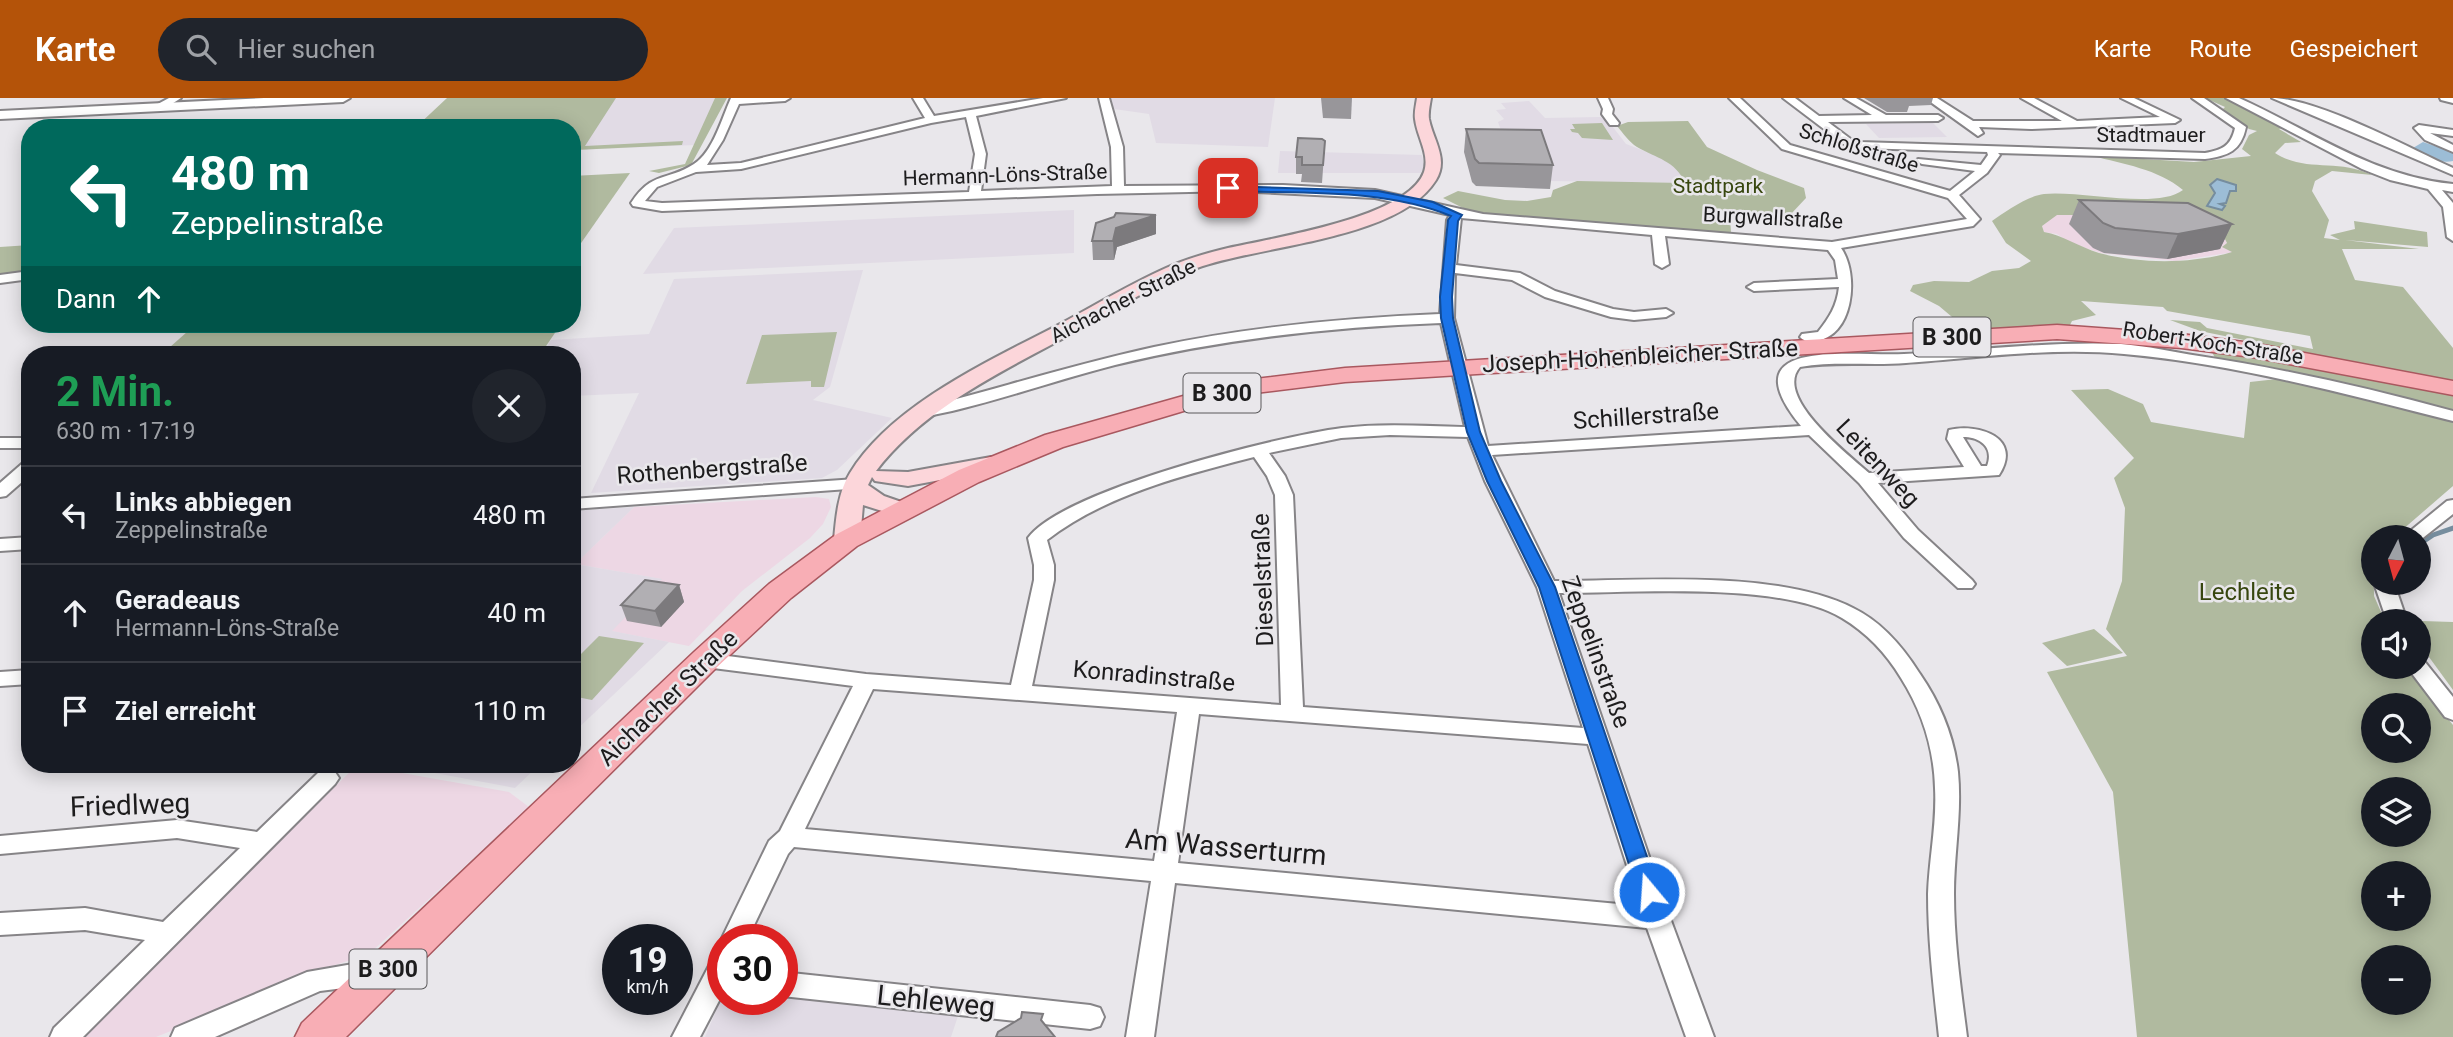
<!DOCTYPE html>
<html lang="de">
<head>
<meta charset="utf-8">
<style>
  :root { --surface:#171b24; --page:#20242c; --text:#f1f3f6; --muted:#9ea1a6; --line:#363941; --accent:#b45309 }
  body { margin:0; font-family:Roboto,sans-serif; background:var(--page); color:var(--text); height:100vh; display:flex; flex-direction:column; font-size:26px; white-space:nowrap }
  * { box-sizing:border-box; margin:0 }
  p { font-size:23px; color:var(--muted) }
  .icon { flex:none; width:38px; height:38px; fill:none; stroke:currentColor; stroke-width:2; stroke-linecap:round; stroke-linejoin:round }
  .map { position:relative; flex:1; overflow:hidden }
  .side { position:absolute; left:21px; top:248px; width:560px; height:427px; display:flex; flex-direction:column; background:var(--surface); border-radius:28px; box-shadow:0 4px 18px #0003 }
  .side>* { flex:none }
  .banner { position:absolute; left:21px; top:21px; width:560px; height:214px; border-radius:28px; box-shadow:0 4px 18px #0003; background:#00695c; color:#fff; overflow:hidden }
  .needle { width:46px; rotate:186deg }
  .fabs { position:absolute; left:2361px; top:427px; display:grid; gap:14px }
  .fabs a { display:grid; place-items:center; width:70px; height:70px; border-radius:50%; background:var(--surface); box-shadow:0 4px 18px #0003; font-size:35px }
  .speed { position:absolute; left:602px; top:826px; display:flex; gap:14px; font-size:35px; font-weight:700; text-align:center }
  .speed>* { display:grid; place-content:center; width:91px; height:91px; border-radius:50%; background:var(--surface); box-shadow:0 4px 18px #0003; line-height:1 }
  .speed small { font-size:18px; font-weight:400 }
  .speed .limit { border:10px solid #d22; background:#fff; color:#111 }
  .pin { position:absolute; display:grid; place-items:center; width:60px; height:60px; color:#fff; margin:-30px; border-radius:14px; box-shadow:0 4px 10px #0006 }
  .me { position:absolute; width:77px; margin:-38px; rotate:342deg; stroke-linejoin:round; filter:drop-shadow(0 0 5px #0008) }
  .turn { display:flex; align-items:center; gap:24px; height:147px; padding:0 35px; font-size:32px }
  .turn .icon { width:91px; height:91px; stroke-width:2.5 }
  .turn b { display:block; font-size:49px; line-height:60px }
  .then { display:flex; align-items:center; height:66px; padding:0 35px; background:#0003; gap:14px; font-size:26px }
  .round { display:grid; place-items:center; flex:none; width:74px; height:74px; border-radius:37px; background:var(--page) }
  .overview { display:flex; align-items:center; justify-content:space-between; height:119px; padding:0 35px }
  h1 { font-size:42px; font-weight:700; line-height:52px; color:#1e9e55 }
  ul { padding:0; list-style:none }
  li { display:flex; align-items:center; gap:21px; height:98px; padding:0 35px; border-top:2px solid var(--line) }
  li div { flex:1 }
  li b { display:block; font-size:26px }
  li em { font-style:normal }
  header { display:flex; align-items:center; gap:42px; box-sizing:border-box; height:98px; padding:0 35px; background:var(--accent); color:#fff }
  header strong { font-size:33px }
  nav { display:flex; gap:38px; margin-inline-start:auto; font-size:24px }
  .search { width:490px; height:63px; background:var(--page); display:flex; align-items:center; gap:18px; box-sizing:border-box; padding:0 24px; border-radius:38px; color:var(--muted); font-size:26px }
  .map>svg:first-child { display:block }
  .commercial { fill:#edd7e4 }
  .built { fill:#e1dbe5 }
  .green { fill:#b0ba9f; fill-rule:evenodd }
  .water { fill:#9cbdd6; stroke:#768d9e; stroke-width:2 }
  .lines { fill:none; stroke-linecap:round; stroke-linejoin:round }
  .stream { stroke:#768d9e; stroke-width:5 }
  .river { fill:#9cbdd6; fill-rule:evenodd }
  .minor-casing { stroke:#868487; stroke-width:4 }
  .tertiary-casing { stroke:#868487; stroke-width:4 }
  .secondary-casing { stroke:#868487; stroke-width:4 }
  .primary-casing { stroke:#a9585f; stroke-width:3 }
  .minor { fill:#fff; fill-rule:evenodd }
  .tertiary { fill:#fff; fill-rule:evenodd }
  .secondary { fill:#fcd6da; fill-rule:evenodd }
  .primary { fill:#f8aeb5; fill-rule:evenodd }
  .wall { fill:#98969a }
  .shaded-wall { fill:#7c7a7d }
  .building { fill:#b1afb3; stroke:#7c7a7d; stroke-width:2 }
  .route { fill:#1a73e8; stroke:#114b97; stroke-width:2 }
  .labels { text-anchor:middle; dominant-baseline:central; stroke-width:5; stroke-linejoin:round; paint-order:stroke }
  .far-street-label { font-size:21px; fill:#1d1c1d; stroke:#e9e7eb }
  .far-park-label { font-size:21px; fill:#37460f; stroke:#e9e7eb }
  .shield { fill:#e9e7eb; stroke:#5a595b; stroke-width:2 }
  .shield-label { font-size:23px; font-weight:bold; fill:#1d1c1d }
  .street-label { font-size:24px; fill:#1d1c1d; stroke:#e9e7eb }
  .park-label { font-size:24px; fill:#37460f; stroke:#e9e7eb }
  .near-street-label { font-size:28px; fill:#1d1c1d; stroke:#e9e7eb }
</style>
</head>
<body>
<header>
<strong>Karte</strong>
<div class="search"><svg class="icon" aria-label="search" viewBox="0 0 24 24"><circle cx="10" cy="10" r="6"/><path d="M15 15l6 6"/></svg>Hier suchen</div>
<nav><a>Karte</a><a>Route</a><a>Gespeichert</a></nav>
</header>
<div class="map">
<svg width="2453" height="939" viewBox="0 0 2453 939">
  <rect width="100%" height="100%" fill="#e9e7eb"/>
  <g class="commercial">
    <path d="M2056 117H2106L2224 139 2227 145 2223 149 2234 154 2176 163 2101 155 2072 146 2057 136 2044 134 2042 128Z"/>
    <path d="M816 399 829 401 831 409 823 426 810 440 742 493 689 548 611 533 661 481 575 466 634 409Z"/>
    <path d="M357 667 509 694 529 709 369 856 326 870 156 939H81Z"/>
  </g>
  <g class="built">
    <path d="M611 0H719L695 47 575 52Z"/>
    <path d="M1109 0H1275L1268 49 1156 45 1149 16 1114 11Z"/>
    <path d="M1529 3 1545 20 1600 19 1609 24 1626 46 1658 58 1678 71 1686 85 1549 83 1509 54 1498 24 1504 21 1496 12 1506 11 1501 5Z"/>
    <path d="M1933 25 1947 39 1879 40 1866 26Z"/>
    <path d="M1280 53 1422 57 1424 67 1421 75H1278Z"/>
    <path d="M1074 112V155L643 176 674 130Z"/>
    <path d="M863 172 830 289 813 302 892 320 837 372 822 380 591 395 639 295 572 298V257H542L551 242 649 236 674 181Z"/>
    <path d="M634 409 575 466 662 481 612 533 669 544 572 636V413Z"/>
    <path d="M392 667H539L515 690Z"/>
    <path d="M723 896V901H782V897L959 915 951 939H705Z"/>
  </g>
  <g class="green">
    <path d="M447 0H616L585 48 683 43 682 47 575 52 572 56V30H415Z"/>
    <path d="M715 0H727L691 67 659 75 649 73 685 66Z"/>
    <path d="M2205 0H2224L2286 29 2279 31 2301 44 2285 45 2275 55C2306 75 2337 60 2372 77L2332 73 2315 83 2312 93 2329 122 2324 140 2340 142 2330 137 2355 131 2354 123 2427 134 2428 149 2345 142 2419 151H2342L2355 182 2403 189 2453 250V285L2200 233 2170 222 2200 224 2207 230 2313 251 2310 238 2167 213 2163 209 2081 203 2096 217 2072 223 2068 231 2006 233 1964 229 1939 208 1910 193 1913 187 1934 183 1969 184 1992 173 2019 170 2031 163 2006 145 1992 123C2005 114 2027 98 2044 96 2079 92 2157 112 2183 92 2158 71 2123 66 2093 58L2194 64 2251 58 2242 51 2249 37 2257 33 2249 31 2223 11 2225 9ZM2057 117H2106L2224 139 2227 145 2222 149 2232 154C2192 166 2140 166 2099 155 2079 149 2063 137 2044 134L2042 128Z"/>
    <path d="M1688 23 1707 49 1757 72 1804 90 1806 100 1791 116 1767 119 1730 118 1731 135 1490 117 1471 114 1443 100 1458 93 1505 102 1527 103 1551 99 1553 92 1577 83 1685 85C1676 63 1656 60 1637 49 1629 44 1623 35 1617 28L1628 24Z"/>
    <path d="M1602 25 1613 42 1582 40 1578 35 1572 34 1570 31H1575L1572 26Z"/>
    <path d="M630 75 572 158V78Z"/>
    <path d="M30 147V175L0 180V149Z"/>
    <path d="M196 226H561L540 257H161Z"/>
    <path d="M837 234 824 289H811V283L746 286 762 237Z"/>
    <path d="M2211 252 2252 257 2453 297V314L2305 278 2215 260Z"/>
    <path d="M2286 280 2453 320V388L2394 439H2373L2374 498 2385 523H2373V569H2405L2453 627V939H2137L2113 694 2047 574 2127 558 2106 531 2122 483 2125 410 2114 380 2134 360 2071 292 2108 291 2143 306 2151 324 2244 340 2250 284ZM2373 607H2418V653H2373ZM2373 691H2418V737H2373ZM2373 775H2418V821H2373ZM2373 859H2418V905H2373Z"/>
    <path d="M2422 523 2453 524V592L2429 559Z"/>
    <path d="M2094 531 2123 555 2067 568 2042 545Z"/>
    <path d="M599 538 644 545 592 602 572 598V565Z"/>
  </g>
  <path class="water" d="M2217 81 2236 87V93H2230L2226 105 2220 106 2225 108 2222 112 2207 108 2215 95 2210 87Z"/>
  <g class="lines">
    <path class="stream" d="M2418 447 2433 437 2453 430"/>
    <path class="river" d="M2423 44 2453 54V63C2441 66 2421 59 2413 50Z"/>
    <g class="minor-casing">
      <g id="minor">
        <path d="M169 0H181L164 11H156V7Z"/>
        <path d="M731 0H790L785 3 739 6 723 42 707 67 741 65 925 20 913 0H923L934 18 1043 0H1066L976 18 986 56 981 93 1112 88 1111 49 1099 0H1109L1123 49 1124 88 1283 87 1375 92 1483 116 1832 144 1967 121 1948 100 1782 51 1729 0H1740L1790 47 1950 93 1975 73 1922 66 1916 63 1918 61 1981 67 1988 57 1987 54 1860 50 1845 47 1783 0H1795L1819 18 1872 17 1844 0H1856L1886 17H1938L1943 20 1938 23 1828 24 1852 42 1860 44 2205 55C2222 52 2231 48 2235 30L2192 0H2204L2246 29C2241 53 2228 58 2205 61L1998 55 2000 57 1987 75 1959 97 1980 121 1973 128 1841 150C1860 177 1853 240 1815 243 1808 243 1805 244 1800 239L1802 236 1818 234C1829 220 1837 208 1839 189L1754 193 1747 189 1754 185 1838 181 1835 162 1828 152 1665 138 1669 166 1662 170 1655 166 1652 137 1461 120 1456 167 1520 175 1555 193 1613 211 1634 214 1666 211 1673 215 1666 219 1634 222 1611 219 1545 199 1512 182 1455 175 1454 220 1488 348 1801 328C1726 237 1853 259 1904 256 1976 253 2048 243 2121 246 2147 248 2173 254 2199 258 2285 271 2369 290 2453 313V323C2345 296 2236 266 2124 256 2052 249 1978 260 1906 265 1871 268 1835 263 1800 269 1773 299 1849 357 1869 375L1964 369 1947 341 1949 332C1979 325 2023 340 1999 377L1878 385 1918 432 1972 482 1975 486 1972 490H1958L1904 440 1859 385 1809 337 1492 357 1554 483C1640 483 1776 471 1853 510 1882 524 1903 549 1920 576 1940 605 1954 639 1958 674 1962 715 1954 755 1954 796 1954 844 1961 892 1967 939H1939C1934 892 1928 844 1928 796 1929 761 1937 726 1935 690 1934 651 1922 613 1901 580 1886 555 1867 535 1842 520 1780 483 1633 495 1559 495L1670 820 1714 939H1686L1647 830 1175 785 1154 939H1126L1151 783 794 749 788 756 747 842H723V846L721 842 769 743 780 733 853 588 705 569 698 567 694 562 698 557 705 555 866 576 1011 587 1034 482V467L1028 440C1063 392 1279 338 1342 330 1383 325 1424 328 1465 329L1441 225C1331 229 1222 241 1115 267 1060 281 1007 300 952 313L928 318 920 313 922 310C1000 290 1076 266 1154 249 1248 229 1344 220 1440 216L1447 122 1450 117 1375 100 1236 93 1097 96 662 113 633 108 631 105C653 72 666 84 694 66 713 54 722 20 731 0ZM966 19 975 56 969 94 662 105 645 103 657 89 696 74 741 71 931 25ZM1390 337 1468 339 1485 383 1537 489 1583 630 1303 609 1293 397 1285 378 1269 355 1341 340ZM1963 339C1981 339 1994 350 1987 368H1981ZM1254 359 1267 378 1275 397 1281 607 1032 588 1054 482V467L1047 442C1105 397 1184 377 1254 359ZM873 591 1177 614 1154 763 805 731ZM1199 616 1588 646 1640 808 1178 765Z"/>
        <path d="M1598 0H1608L1613 11 1612 16 1619 25 1618 27H1610L1602 16 1603 11Z"/>
        <path d="M1925 0H1937L1973 23H2062L2021 0H2034L2077 23 2160 19 2121 0H2134L2180 22 2175 25 2031 31 1979 29 1983 35 1978 38Z"/>
        <path d="M2226 0H2239C2312 33 2372 78 2453 86V94L2442 92 2453 105V143L2447 139 2443 109 2428 91 2390 82 2362 71Z"/>
        <path d="M2272 0C2317 0 2409 50 2453 70V77Z"/>
        <path d="M2440 0H2453V5L2441 2Z"/>
        <path d="M2419 27 2453 32V38L2430 35 2453 47V54L2425 42 2414 30Z"/>
        <path d="M30 173V181L0 185V177Z"/>
        <rect x="0" y="340" width="30" height="10"/>
        <path d="M30 363V377L6 398 0 399V385L24 364Z"/>
        <path d="M856 381 865 386 862 390 572 411V401Z"/>
        <path d="M2453 402V416L2419 443 2418 439H2403L2447 403Z"/>
        <path d="M30 439V451L0 453V441Z"/>
        <path d="M2374 485H2394L2407 523H2387Z"/>
        <path d="M2418 562 2425 564 2453 599V622L2445 619 2407 569H2418Z"/>
        <path d="M30 572V586L0 588V574Z"/>
        <path d="M327 672 335 674 339 680 335 686 83 939H50L54 930 145 842 85 832 0 837V815L85 810 163 824 240 750 177 740 0 756V738L177 722 257 734 319 674Z"/>
        <path d="M723 857V895L700 939H672L713 860Z"/>
        <path d="M353 866 384 877 388 885 384 893 374 897 352 889 320 893 215 939H171L175 930 307 874Z"/>
        <path d="M782 874 1090 907 1100 910 1104 919 1100 928 1090 931 782 898Z"/>
      </g>
    </g>
    <g class="tertiary-casing">
      <path id="tertiary" d="M264 0H350L343 4 0 21V13Z"/>
    </g>
    <g class="secondary-casing">
      <path id="secondary" d="M1417 0H1431C1430 7 1428 14 1429 21 1433 42 1449 61 1436 82 1399 142 1260 147 1197 170 1157 185 1121 208 1084 229 1012 269 927 306 876 373L908 374 991 359 999 361 1003 366 999 371 908 388 875 383 872 379 868 387 884 398 910 407 913 412 910 417 901 419 863 407 860 442 856 447 847 450 838 447 834 442C836 419 838 395 850 375 892 306 993 261 1062 225 1097 206 1130 186 1166 170 1186 161 1207 155 1228 150 1271 140 1408 120 1424 74 1430 56 1417 39 1415 21 1414 14 1416 7 1417 0Z"/>
    </g>
    <g class="primary-casing">
      <path id="primary" d="M2057 227 2181 236 2252 245 2453 283V297L2252 259 2181 250 2057 241 1345 284 1255 295 1207 306 1063 349 979 384 857 448 791 500 716 570 346 939H295L302 925 694 554 769 486 837 436 959 372 1045 337 1201 293 1255 281 1345 270Z"/>
    </g>
    <use href="#minor" class="minor"/>
    <use href="#tertiary" class="tertiary"/>
    <use href="#secondary" class="secondary"/>
    <use href="#primary" class="primary"/>
  </g>
  <g class="wall">
    <path d="M1321 0H1352L1351 21 1323 20Z"/>
    <path d="M1864 0H1933L1931 7 1909 8 1907 14H1887Z"/>
    <path d="M1466 31 1553 67 1550 91 1476 88 1472 84 1464 54Z"/>
    <path d="M1325 43 1322 85 1301 84 1302 76H1296V59Z"/>
    <path d="M2079 102 2232 126 2220 151 2167 161 2104 155 2093 150 2069 126Z"/>
    <path d="M1156 117V136L1117 149 1114 162H1093L1092 143Z"/>
    <path d="M679 487 684 504 661 529 627 523 621 507Z"/>
  </g>
  <g class="shaded-wall">
    <path d="M1156 117V136L1117 149 1114 162 1113 143 1116 130Z"/>
    <path d="M2232 126 2220 151 2167 161 2178 136Z"/>
    <path d="M679 487 684 504 661 529 655 513Z"/>
  </g>
  <g class="building">
    <path d="M1466 31 1541 32 1553 67 1479 65 1475 61Z"/>
    <path d="M1298 40 1322 41 1325 43 1323 67H1302V59H1296Z"/>
    <path d="M2079 102 2188 105 2232 126 2178 136 2115 130 2103 125Z"/>
    <path d="M1116 115 1156 117 1116 130 1113 143H1092L1096 125 1114 119Z"/>
    <path d="M645 482 679 487 655 513 621 507Z"/>
    <path d="M1022 914 1043 916 1041 922 1055 939H996L998 934 1021 920Z"/>
  </g>
  <path class="route" d="M1225 88 1378 93 1433 104 1462 117 1458 123 1452 199 1453 220 1480 334 1501 383 1555 489 1659 794 1656 800 1649 803 1641 800 1638 794 1539 489 1487 383 1467 334 1441 220 1440 199 1448 122 1451 118C1382 90 1302 96 1228 93H1225Z"/>
  <g class="labels">
    <g class="far-street-label">
      <text x="2151" y="37">Stadtmauer</text>
      <text transform="translate(1859 50) rotate(17)">Schloßstraße</text>
      <text transform="translate(1005 77) rotate(-2)">Hermann-Löns-Straße</text>
      <text transform="translate(1773 120) rotate(3)">Burgwallstraße</text>
      <text transform="translate(1123 203) rotate(-27)">Aichacher Straße</text>
      <text transform="translate(2213 245) rotate(9)">Robert-Koch-Straße</text>
    </g>
    <g class="far-park-label">
      <text x="1718" y="88">Stadtpark</text>
    </g>
    <g class="shield">
      <rect x="1913.5" y="219.5" width="77" height="39" rx="5"/>
      <rect x="1183.5" y="275.5" width="77" height="39" rx="5"/>
      <rect x="349.5" y="851.5" width="77" height="39" rx="5"/>
    </g>
    <g class="shield-label">
      <text x="1952" y="239">B 300</text>
      <text x="1222" y="295">B 300</text>
      <text x="388" y="871">B 300</text>
    </g>
    <g class="street-label">
      <text transform="translate(1640 258) rotate(-3)">Joseph-Hohenbleicher-Straße</text>
      <text transform="translate(1646 318) rotate(-4)">Schillerstraße</text>
      <text transform="translate(1878 365) rotate(47)">Leitenweg</text>
      <text transform="translate(712 371) rotate(-4)">Rothenbergstraße</text>
      <text transform="translate(1263 482) rotate(-92)">Dieselstraße</text>
      <text transform="translate(1596 554) rotate(70)">Zeppelinstraße</text>
      <text transform="translate(1154 578) rotate(5)">Konradinstraße</text>
      <text transform="translate(668 600) rotate(-44)">Aichacher Straße</text>
    </g>
    <g class="park-label">
      <text x="2247" y="494">Lechleite</text>
    </g>
    <g class="near-street-label">
      <text transform="translate(130 707) rotate(-2)">Friedlweg</text>
      <text transform="translate(1226 749) rotate(5)">Am Wasserturm</text>
      <text transform="translate(936 903) rotate(6)">Lehleweg</text>
    </g>
  </g>
</svg>
<div class="fabs">
<a><svg class="needle" viewBox="-14 -14 28 28"><path d="M0-13l5 13h-10z" fill="#e53935"/><path d="M0 13l5-13h-10z" fill="#9ea1a6"/></svg></a>
<a><svg class="icon" aria-label="sound" viewBox="0 0 24 24"><path d="M4 9h4l5-4v14l-5-4H4zM17 9q2 3 0 6"/></svg></a>
<a><svg class="icon" aria-label="search" viewBox="0 0 24 24"><circle cx="10" cy="10" r="6"/><path d="M15 15l6 6"/></svg></a>
<a><svg class="icon" aria-label="layers" viewBox="0 0 24 24"><path d="M12 4l9 5-9 5-9-5zM3 14l9 5 9-5"/></svg></a>
<a>+</a>
<a>−</a>
</div>
<div class="speed"><div>19<small>km/h</small></div><div class="limit">30</div></div>
<div class="pin" style="left:1228px;top:90px;background:#d93025"><svg class="icon" aria-label="arrive" viewBox="0 0 24 24"><path d="M6 21V4h12l-3 4 3 4H6"/></svg></div>
<svg class="me" style="left:1649px;top:794px" viewBox="-20 -20 40 40"><circle r="17" fill="#1a73e8" stroke="#fff" stroke-width="3"/><path d="M0-11L8 9 0 5-8 9z" fill="#fff"/></svg>
<div class="banner">
<div class="turn"><svg class="icon" aria-label="left" viewBox="0 0 24 24"><path d="M17 20v-9H6M10 6l-5 5 5 5"/></svg><div><b>480 m</b>Zeppelinstraße</div></div>
<div class="then">Dann<svg class="icon" aria-label="ahead" viewBox="0 0 24 24"><path d="M12 20V5M6 11l6-6 6 6"/></svg></div>
</div>
<section class="side">
<div class="overview"><div><h1>2 Min.</h1><p>630 m · 17:19</p></div><a class="round"><svg class="icon" aria-label="close" viewBox="0 0 24 24"><path d="M6 6l12 12M18 6L6 18"/></svg></a></div>
<ul>
<li><svg class="icon" aria-label="left" viewBox="0 0 24 24"><path d="M17 20v-9H6M10 6l-5 5 5 5"/></svg><div><b>Links abbiegen</b><p>Zeppelinstraße</p></div><em>480 m</em></li>
<li><svg class="icon" aria-label="ahead" viewBox="0 0 24 24"><path d="M12 20V5M6 11l6-6 6 6"/></svg><div><b>Geradeaus</b><p>Hermann-Löns-Straße</p></div><em>40 m</em></li>
<li><svg class="icon" aria-label="arrive" viewBox="0 0 24 24"><path d="M6 21V4h12l-3 4 3 4H6"/></svg><div><b>Ziel erreicht</b></div><em>110 m</em></li>
</ul>
</section>
</div>
</body>
</html>
